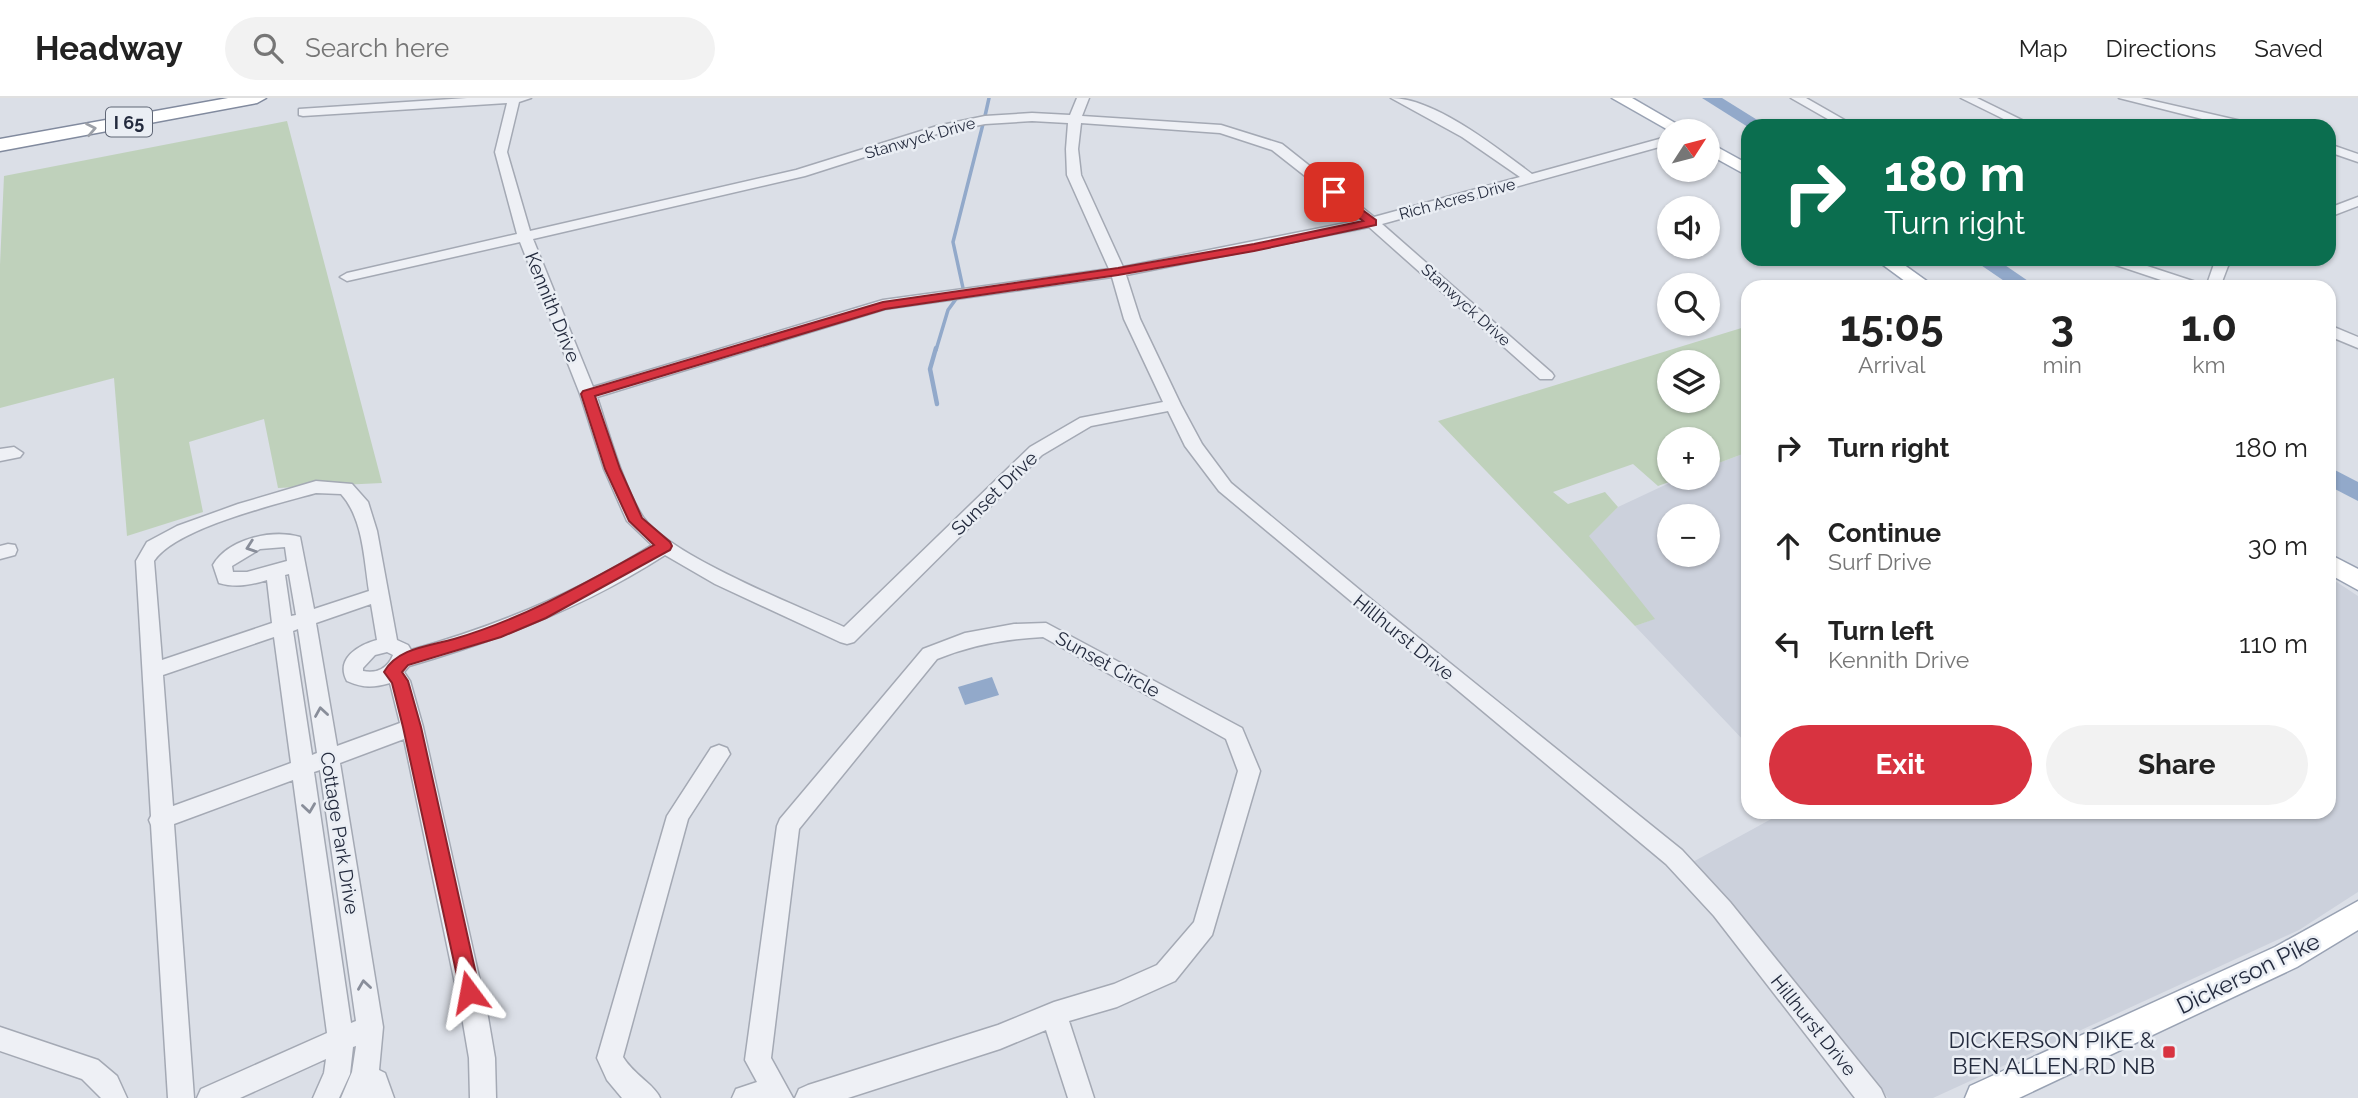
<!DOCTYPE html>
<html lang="en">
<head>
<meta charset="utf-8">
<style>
  :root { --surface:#fff; --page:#f2f2f2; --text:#222; --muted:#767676; --line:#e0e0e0; --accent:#d83340 }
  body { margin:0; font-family:Raleway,sans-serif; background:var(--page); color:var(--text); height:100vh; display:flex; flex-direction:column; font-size:26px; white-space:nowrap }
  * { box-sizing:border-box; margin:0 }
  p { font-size:23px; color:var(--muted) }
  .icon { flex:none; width:38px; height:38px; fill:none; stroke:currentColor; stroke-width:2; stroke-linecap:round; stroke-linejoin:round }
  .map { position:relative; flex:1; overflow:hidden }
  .sheet { position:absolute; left:1741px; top:182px; width:595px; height:539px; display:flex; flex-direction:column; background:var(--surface); border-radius:21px; box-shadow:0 2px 5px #0004 }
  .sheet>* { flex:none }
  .banner { position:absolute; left:1741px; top:21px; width:595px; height:147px; border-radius:21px; box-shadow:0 2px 5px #0004; background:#0b6e4f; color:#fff; overflow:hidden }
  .needle { width:46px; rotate:54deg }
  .fabs { position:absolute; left:1657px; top:21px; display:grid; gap:14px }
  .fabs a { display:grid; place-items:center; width:63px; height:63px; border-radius:50%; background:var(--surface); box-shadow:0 2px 5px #0004; font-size:35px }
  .pin { position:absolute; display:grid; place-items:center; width:60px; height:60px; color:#fff; margin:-30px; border-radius:14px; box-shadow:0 4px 10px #0006 }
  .me { position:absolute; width:77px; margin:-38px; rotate:347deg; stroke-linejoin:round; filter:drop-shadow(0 0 5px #0008) }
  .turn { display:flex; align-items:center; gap:24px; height:147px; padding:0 28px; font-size:32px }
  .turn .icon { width:91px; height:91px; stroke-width:2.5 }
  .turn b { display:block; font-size:49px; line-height:60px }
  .eta { display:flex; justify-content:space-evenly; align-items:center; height:119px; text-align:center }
  .eta b { font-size:42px; font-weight:700; line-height:49px }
  .action { display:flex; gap:14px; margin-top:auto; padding:14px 28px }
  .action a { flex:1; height:80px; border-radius:42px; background:var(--accent); color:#fff; font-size:28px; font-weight:700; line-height:80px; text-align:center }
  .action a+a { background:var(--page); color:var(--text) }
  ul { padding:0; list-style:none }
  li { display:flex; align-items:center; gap:21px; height:98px; padding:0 28px }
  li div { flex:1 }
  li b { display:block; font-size:26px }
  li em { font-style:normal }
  header { display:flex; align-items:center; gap:42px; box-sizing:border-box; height:98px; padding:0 35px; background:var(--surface); border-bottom:2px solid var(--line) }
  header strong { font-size:33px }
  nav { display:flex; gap:38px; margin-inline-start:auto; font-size:24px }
  .search { width:490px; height:63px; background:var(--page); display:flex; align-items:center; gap:18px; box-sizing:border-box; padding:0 24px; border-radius:38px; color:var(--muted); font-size:26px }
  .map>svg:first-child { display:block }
  .built { fill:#ccd1dc; fill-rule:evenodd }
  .green { fill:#bfd1bb; fill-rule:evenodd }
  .water { fill:#92a9ca }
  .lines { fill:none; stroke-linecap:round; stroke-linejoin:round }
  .stream-far1 { stroke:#92a9ca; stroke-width:3.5 }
  .stream { stroke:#92a9ca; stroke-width:4.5 }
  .river { fill:#92a9ca; fill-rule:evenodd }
  .minor-casing { stroke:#a4a9b4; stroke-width:3 }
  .major-casing { stroke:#99a2b3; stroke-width:3 }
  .highway-casing { stroke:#818a9e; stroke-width:3 }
  .minor { fill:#eef0f5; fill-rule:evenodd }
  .major { fill:#fff; fill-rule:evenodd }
  .highway { fill:#fff; fill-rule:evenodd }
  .oneway { stroke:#9ca0a8 }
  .oneway2 { stroke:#898e9a }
  .route { fill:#d83340; stroke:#8c212a; stroke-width:2 }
  .poi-dot { fill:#d83340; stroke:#eaeef4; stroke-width:2.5 }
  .labels { text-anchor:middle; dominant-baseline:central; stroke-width:5; stroke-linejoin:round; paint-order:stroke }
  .far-street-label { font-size:16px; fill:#242b3e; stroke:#eaeef4 }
  .shield { fill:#eaeef4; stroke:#5f6675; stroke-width:2 }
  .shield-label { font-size:18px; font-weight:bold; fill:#242b3e }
  .street-label { font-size:19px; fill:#242b3e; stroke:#eaeef4 }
  .near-street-label { font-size:23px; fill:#242b3e; stroke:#eaeef4 }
  .near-poi-label { font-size:23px; fill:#242b3e; stroke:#eaeef4; text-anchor:end }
</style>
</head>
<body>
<header>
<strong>Headway</strong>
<div class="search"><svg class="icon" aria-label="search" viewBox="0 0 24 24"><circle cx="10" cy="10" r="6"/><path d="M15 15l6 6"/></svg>Search here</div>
<nav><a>Map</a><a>Directions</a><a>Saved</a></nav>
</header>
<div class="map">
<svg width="2358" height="1000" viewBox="0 0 2358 1000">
  <rect width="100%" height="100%" fill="#dbdfe7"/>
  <g class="built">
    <path d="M1748 354V647L1635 528 1654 521 1588 438 1618 409 1680 380H1708V369ZM1670 418H1708V457H1670Z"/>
    <path d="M2329 479 2358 498V794L2299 832 1933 1000H1888L1689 766 1784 714H2329Z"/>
  </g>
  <g class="green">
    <path d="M287 23 382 385 278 390 264 321 189 344 203 414 127 438 114 280 0 310V167L4 78Z"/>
    <path d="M1748 228V354L1708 369V341H1670V380H1680L1658 388 1633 366 1553 394 1568 406 1605 394 1618 409 1589 438 1655 521 1635 528 1438 323ZM1670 264H1708V303H1670Z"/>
  </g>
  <path class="water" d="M992 579 999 597 965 607 958 589Z"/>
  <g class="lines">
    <g class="stream-far1">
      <path d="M985 18 989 0"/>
      <path d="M963 190 953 144 983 26"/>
      <path d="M936 252 948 212 956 201"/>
    </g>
    <path class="stream" d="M936 250 930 271 937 306"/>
    <g class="river">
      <path d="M1702 0H1722L1767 28 1748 29Z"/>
      <path d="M1972 161H1996L2037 189H2013Z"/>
      <path d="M2329 369 2358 384V403L2329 388Z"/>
    </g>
    <g class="minor-casing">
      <g id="minor">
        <path d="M467 0H531L519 4 507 54 530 133 796 72 937 28 985 18 1032 15 1070 17 1077 0H1089L1082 18 1221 27 1282 46 1374 119 1520 79 1462 39 1391 0C1435 0 1497 50 1532 76L1670 38V46L1382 126 1552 275 1554 278 1552 281H1540L1369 129 1126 177 1140 221 1181 307 1202 346 1231 385 1384 512 1682 752 1730 804 1881 991 1885 1000H1855L1714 818 1666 766 1219 393 1185 348 1168 313 1091 328 1042 357 854 544 847 546 840 544 715 486 665 457C586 508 500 542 409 568L404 574 410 583 423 629 488 919 495 960 496 1000H470L469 960 462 919 404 641 340 665 383 929 379 972 385 975 394 1000H341L352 974 356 948 353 949 350 976 339 1000H313L324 975 326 961 240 1000H197L201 991 327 935 293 682 174 726 194 1000H168L151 727 149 722 151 718 136 463 147 444 177 428 238 406 316 383 352 386 368 404 377 433 397 542 408 547 411 552C497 528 577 495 652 447L627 423 604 371 580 296 520 144 347 183 340 179 347 175 517 136 495 54 507 5 303 18 299 17V11ZM1032 23 1068 25 1066 51 1067 77 1109 171 883 202 593 289 533 141 805 78 940 35 985 26ZM1081 25 1220 35 1272 52 1361 122 1123 169 1081 77 1078 51ZM1112 179 1124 221 1163 304 1080 320 1030 349 844 529C798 508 670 458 643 419 624 391 608 332 597 299L885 211ZM316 395 341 396C363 420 364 461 369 493L314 511 300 439C272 431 228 441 213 467L219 485C236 490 251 487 267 482L272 525 162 562 154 463C176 430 277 406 316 395ZM285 449 287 463 247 474H233L232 468 260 451ZM289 476 296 517 291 518 285 477ZM371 506 377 542C358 547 335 561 347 583 363 590 373 590 390 585L400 625 337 648 316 525ZM298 531 317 655 312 657 293 533ZM274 539 291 665 173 708 163 577ZM387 554 393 557C388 570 377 576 363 573V570L375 557ZM320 672 356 923 351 925 314 674Z"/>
        <path d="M1791 0H1806L1855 28H1840Z"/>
        <path d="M1961 0H1977L2034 28H2018Z"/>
        <path d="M2119 0H2141L2250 25 2252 28H2230Z"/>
        <path d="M2329 46 2358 56V64L2329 54Z"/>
        <path d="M2358 99V108L2329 119V110Z"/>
        <path d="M2105 161H2126L2202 186 2204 189H2182L2107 164Z"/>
        <path d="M2219 161H2235L2228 168 2220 189H2206L2214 166Z"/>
        <path d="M2329 227 2358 239V250L2329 238Z"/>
        <path d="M14 349 23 355 20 359 0 363V351Z"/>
        <path d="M8 446 15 447 17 452 15 457 0 461V448Z"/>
        <path d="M1046 525 1242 630 1260 673 1212 837 1175 883 1117 909 1069 923 1094 1000H1068L1046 932 1000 951 848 1000H795L799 991 808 987 998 927 1054 904 1114 886 1157 867 1194 824 1238 673 1226 641 1043 539C1005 541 972 547 937 561L799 731 771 960 793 1000H732L736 991 757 984 745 962 777 728 780 721 923 551 965 535 1014 526Z"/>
        <path d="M719 647 727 650 730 656 688 721 623 959C634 977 655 987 660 1000H622L607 982 597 960 667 718 711 650Z"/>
        <path d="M0 929 98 962 117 978 127 1000H101L82 981 0 953Z"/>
      </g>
    </g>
    <g class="major-casing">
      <g id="major">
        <path d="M1612 0H1632L1689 33H1670Z"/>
        <path d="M1708 44 1748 66V78L1708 56Z"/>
        <path d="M1875 161H1896L1935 189H1913Z"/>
        <path d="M2329 456 2358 471V492L2329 476Z"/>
        <path d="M2358 803V832L2297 869 2019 1000H1965L1970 988 2275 849Z"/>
      </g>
    </g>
    <g class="highway-casing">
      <path id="highway" d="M228 0H266L257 5 0 53V41Z"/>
    </g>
    <use href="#minor" class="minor"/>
    <use href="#major" class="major"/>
    <use href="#highway" class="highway"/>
  </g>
  <defs><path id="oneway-chevron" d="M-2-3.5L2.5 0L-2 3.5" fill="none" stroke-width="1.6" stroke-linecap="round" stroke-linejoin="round" transform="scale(1.75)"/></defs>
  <use class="oneway" href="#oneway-chevron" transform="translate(91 31) rotate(-11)"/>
  <g class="oneway2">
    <use href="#oneway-chevron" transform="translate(251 449) rotate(161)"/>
    <use href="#oneway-chevron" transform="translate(321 614) rotate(-99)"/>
    <use href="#oneway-chevron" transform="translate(309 710) rotate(82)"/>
    <use href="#oneway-chevron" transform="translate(364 887) rotate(-98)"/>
  </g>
  <path class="route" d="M1334 91 1376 122V127L1254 153 1118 177 885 211 595 298 620 371 642 420 670 444 672 448 670 452 546 520 501 539 408 567 402 574 408 583 421 629 480 894 477 901 469 904 462 901 403 629 392 585 384 574C397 550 430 548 454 541 526 520 589 483 654 447L629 423 605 371 581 296 583 293 883 204 1118 170 1254 146 1363 123 1330 97V92Z"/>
  <rect class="poi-dot" x="2162" y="947" width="14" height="14" rx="3.5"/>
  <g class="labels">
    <g class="far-street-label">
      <text transform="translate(920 40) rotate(-16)">Stanwyck Drive</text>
      <text transform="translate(1457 101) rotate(-15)">Rich Acres Drive</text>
      <text transform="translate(1466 207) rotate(42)">Stanwyck Drive</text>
    </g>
    <rect class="shield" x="106" y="9.5" width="46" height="29" rx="5"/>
    <g class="shield-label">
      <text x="129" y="24">I 65</text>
    </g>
    <g class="street-label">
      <text transform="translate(553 209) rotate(68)">Kennith Drive</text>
      <text transform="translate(994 395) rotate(-44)">Sunset Drive</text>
      <text transform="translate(1404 539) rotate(39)">Hillhurst Drive</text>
      <text transform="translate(1108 566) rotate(29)">Sunset Circle</text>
      <text transform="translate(340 735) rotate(81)">Cottage Park Drive</text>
      <text transform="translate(1814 927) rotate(51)">Hillhurst Drive</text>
    </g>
    <g class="near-street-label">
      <text transform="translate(2248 875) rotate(-26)">Dickerson Pike</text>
    </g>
    <g class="near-poi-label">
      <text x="2155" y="941">DICKERSON PIKE &amp;<tspan x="2155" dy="26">BEN ALLEN RD NB</tspan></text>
    </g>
  </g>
</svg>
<div class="fabs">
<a><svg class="needle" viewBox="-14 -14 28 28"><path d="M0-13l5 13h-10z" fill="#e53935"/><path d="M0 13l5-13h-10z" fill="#767676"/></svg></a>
<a><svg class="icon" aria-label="sound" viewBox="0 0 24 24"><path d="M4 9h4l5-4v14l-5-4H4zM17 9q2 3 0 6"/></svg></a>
<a><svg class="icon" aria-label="search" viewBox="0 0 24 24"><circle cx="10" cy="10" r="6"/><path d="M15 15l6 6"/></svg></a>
<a><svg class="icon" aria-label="layers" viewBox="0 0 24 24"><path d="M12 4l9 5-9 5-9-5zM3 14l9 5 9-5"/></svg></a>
<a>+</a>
<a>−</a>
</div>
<div class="pin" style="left:1334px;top:94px;background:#d93025"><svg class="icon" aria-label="arrive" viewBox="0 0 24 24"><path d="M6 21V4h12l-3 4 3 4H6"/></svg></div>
<svg class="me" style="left:469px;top:894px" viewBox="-20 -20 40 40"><path d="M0-17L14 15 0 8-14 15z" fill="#d83340" stroke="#fff" stroke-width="4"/></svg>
<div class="banner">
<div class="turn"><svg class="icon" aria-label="right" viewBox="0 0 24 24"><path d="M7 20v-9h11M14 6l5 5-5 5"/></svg><div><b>180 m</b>Turn right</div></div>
</div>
<section class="sheet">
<div class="eta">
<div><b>15:05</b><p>Arrival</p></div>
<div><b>3</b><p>min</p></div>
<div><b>1.0</b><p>km</p></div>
</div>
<ul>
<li><svg class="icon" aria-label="right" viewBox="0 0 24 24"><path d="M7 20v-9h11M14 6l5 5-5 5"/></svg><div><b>Turn right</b></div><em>180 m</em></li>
<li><svg class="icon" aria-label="ahead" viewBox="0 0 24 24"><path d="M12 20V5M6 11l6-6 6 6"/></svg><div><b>Continue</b><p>Surf Drive</p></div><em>30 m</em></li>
<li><svg class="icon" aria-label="left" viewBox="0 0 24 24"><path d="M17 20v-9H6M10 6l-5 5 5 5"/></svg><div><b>Turn left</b><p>Kennith Drive</p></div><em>110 m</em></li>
</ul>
<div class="action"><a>Exit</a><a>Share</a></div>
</section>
</div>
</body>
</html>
